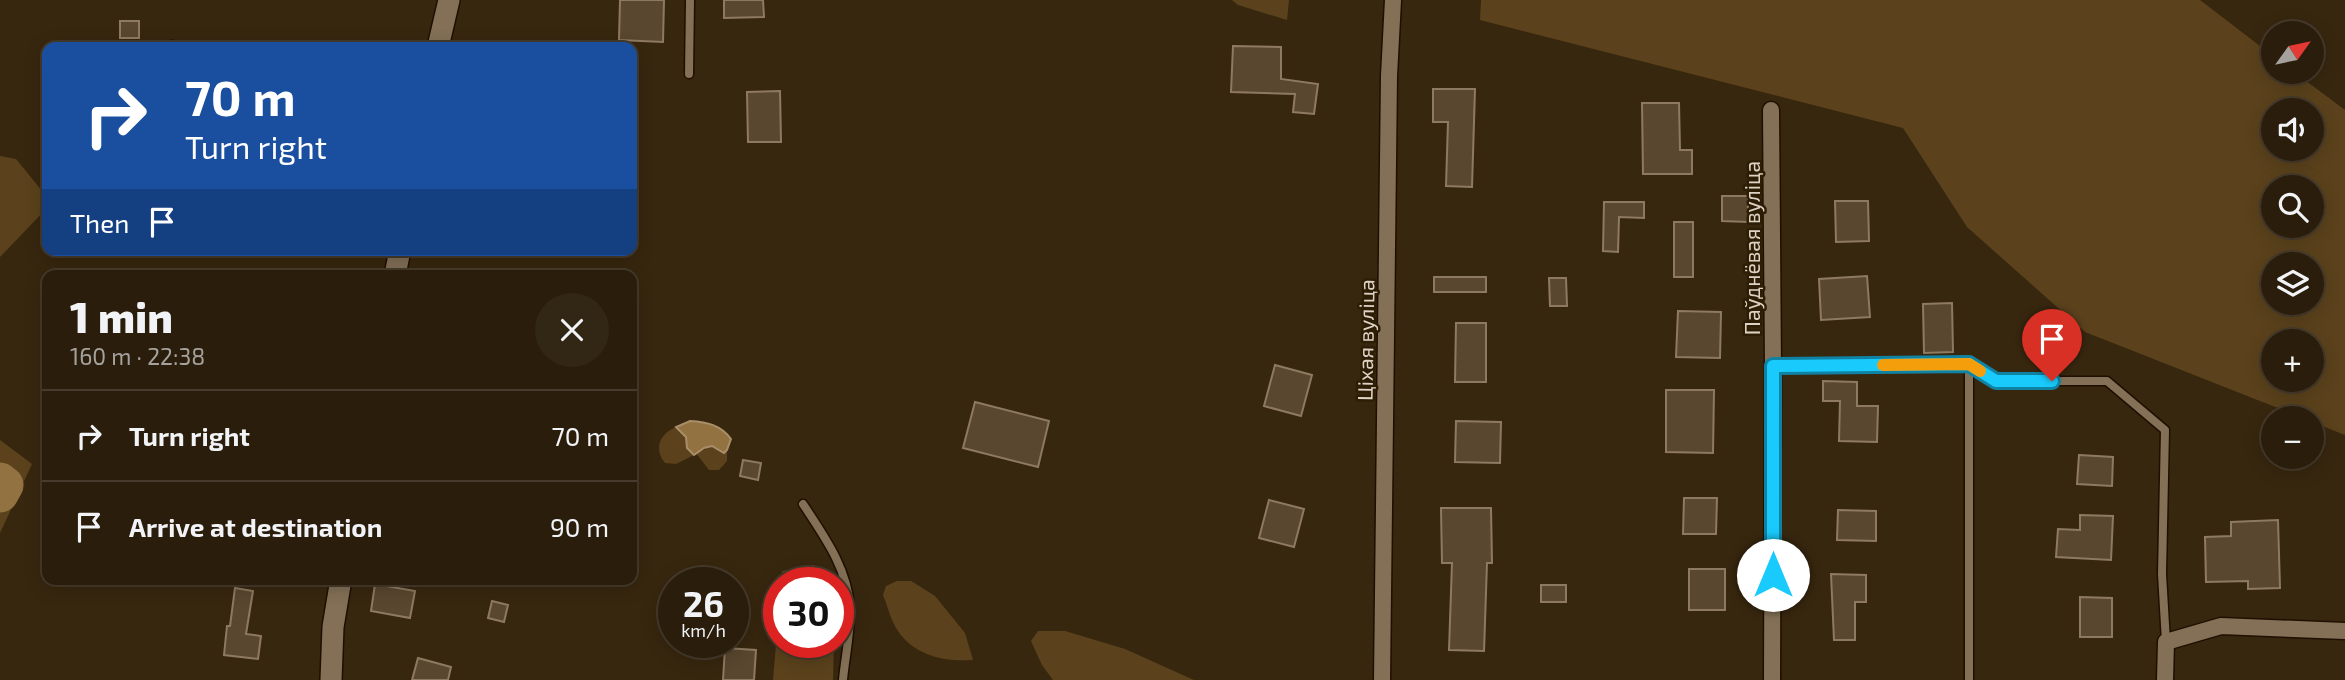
<!DOCTYPE html>
<html lang="en">
<head>
<meta charset="utf-8">
<style>
  :root { --surface:#2a1d0b; --page:#322614; --text:#f1f3f6; --muted:#a5a29d; --line:#463b2c }
  body { margin:0; font-family:"Exo 2",sans-serif; background:var(--page); color:var(--text); height:100vh; display:flex; flex-direction:column; font-size:26px; white-space:nowrap }
  * { box-sizing:border-box; margin:0 }
  p { font-size:23px; color:var(--muted) }
  .icon { flex:none; width:38px; height:38px; fill:none; stroke:currentColor; stroke-width:2; stroke-linecap:round; stroke-linejoin:round }
  .map { position:relative; flex:1; overflow:hidden }
  .details { position:absolute; left:42px; top:270px; width:595px; height:315px; display:flex; flex-direction:column; background:var(--surface); border-radius:14px; box-shadow:0 4px 18px #0003,0 0 0 2px var(--line) }
  .details>* { flex:none }
  .top-card { position:absolute; left:42px; top:42px; width:595px; height:214px; border-radius:14px; box-shadow:0 4px 18px #0003,0 0 0 2px var(--line); background:#1a4fa0; color:#fff; overflow:hidden }
  .needle { width:46px; rotate:57deg }
  .buttons { position:absolute; left:2261px; top:21px; display:grid; gap:14px }
  .buttons a { display:grid; place-items:center; width:63px; height:63px; border-radius:50%; background:var(--surface); box-shadow:0 4px 18px #0003,0 0 0 2px var(--line); font-size:35px }
  .speed { position:absolute; left:658px; top:567px; display:flex; gap:14px; font-size:35px; font-weight:700; text-align:center }
  .speed>* { display:grid; place-content:center; width:91px; height:91px; border-radius:50%; background:var(--surface); box-shadow:0 4px 18px #0003,0 0 0 2px var(--line); line-height:1 }
  .speed small { font-size:18px; font-weight:400 }
  .speed .limit { border:10px solid #d22; background:#fff; color:#111 }
  .pin { position:absolute; display:grid; place-items:center; width:60px; height:60px; color:#fff; margin:-72px -30px; border-radius:50% 50% 50% 0; rotate:-45deg; box-shadow:0 0 7px #0007 }
  .pin .icon { rotate:45deg }
  .me { position:absolute; width:77px; margin:-38px; rotate:0deg; stroke-linejoin:round; filter:drop-shadow(0 0 5px #0008) }
  .turn { display:flex; align-items:center; gap:24px; height:147px; padding:0 28px; font-size:32px }
  .turn .icon { width:91px; height:91px; stroke-width:2.5 }
  .turn b { display:block; font-size:49px; line-height:60px }
  .then { display:flex; align-items:center; height:66px; padding:0 28px; background:#0003; gap:14px; font-size:26px }
  .round { display:grid; place-items:center; flex:none; width:74px; height:74px; border-radius:37px; background:var(--page) }
  .head { display:flex; align-items:center; justify-content:space-between; height:119px; padding:0 28px }
  h1 { font-size:42px; font-weight:800; line-height:52px }
  ul { padding:0; list-style:none }
  li { display:flex; align-items:center; gap:21px; height:91px; padding:0 28px; border-top:2px solid var(--line) }
  li div { flex:1 }
  li b { display:block; font-size:26px }
  li em { font-style:normal }
  .map>svg:first-child { display:block }
  .green { fill:#5b421c; fill-rule:evenodd }
  .water { fill:#937242; stroke:#a98f69; stroke-width:2 }
  .lines { fill:none; stroke-linecap:round; stroke-linejoin:round }
  .river { stroke:#937242; stroke-width:37 }
  .building { fill:#59472f; stroke:#8e7a60; stroke-width:2 }
  .lane-casing { stroke:#1f0f00; stroke-width:11 }
  .street-casing { stroke:#1f0f00; stroke-width:19 }
  .secondary-casing { stroke:#1f0f00; stroke-width:24 }
  .lane { stroke:#837056; stroke-width:8 }
  .street { stroke:#837056; stroke-width:16 }
  .secondary { stroke:#837056; stroke-width:21 }
  .route-casing { stroke:#1083a4; stroke-width:18 }
  .route { stroke:#19cafc; stroke-width:12 }
  .slow { stroke:#f59e0b; stroke-width:12 }
  .labels { text-anchor:middle; dominant-baseline:central; stroke-width:5; stroke-linejoin:round; paint-order:stroke }
  .street-label { font-size:21px; fill:#ddd2c4; stroke:#2d1d05 }
</style>
</head>
<body>
<div class="map">
<svg width="2345" height="680" viewBox="0 0 2345 680">
  <rect width="100%" height="100%" fill="#38270f"/>
  <g class="green">
    <path d="M1232 0H1289L1287 20 1238 5Z"/>
    <path d="M1481 0H2200L2273 56V72H2294L2345 110V435L2312 422V418H2303L2085 332 1967 227 1903 128 1480 20ZM2273 110H2312V149H2273ZM2273 187H2312V226H2273ZM2312 264V303H2273V264ZM2273 341H2312V380H2273Z"/>
    <path d="M0 156 16 159 47 197V208L0 257Z"/>
    <path d="M676 427 686 437 687 448 694 455 676 464 665 463C654 449 659 434 676 427Z"/>
    <path d="M0 440 32 464 0 533Z"/>
    <path d="M713 446 724 453 727 450V461L719 470H709L696 453Z"/>
    <path d="M814 565 834 577V583H781L782 571Z"/>
    <path d="M897 581H911L935 596 965 633 973 660C945 662 915 656 898 631 891 621 888 607 883 595L886 586Z"/>
    <path d="M779 609V642H834L833 680H773Z"/>
    <path d="M1038 631H1065L1125 649 1194 680H1053L1042 665 1031 641Z"/>
  </g>
  <path class="water" d="M690 421C707 422 721 425 731 439L727 450 724 453 712 446 704 448 694 455 687 448 686 437 676 427Z"/>
  <g class="lines">
    <path class="river" d="M0 481 5 485 0 494"/>
  </g>
  <g class="building">
    <path d="M620 0H664L663 42 619 40Z"/>
    <path d="M724 0H763L764 17 724 18Z"/>
    <rect x="120" y="21" width="19" height="17"/>
    <path d="M1233 46 1281 47V79L1318 84 1314 114 1293 112 1295 94 1231 92Z"/>
    <path d="M1433 89H1475L1472 187 1446 186 1448 122H1433Z"/>
    <path d="M780 91 781 142H748L747 92Z"/>
    <path d="M1642 103H1679L1680 150H1692V174H1643Z"/>
    <path d="M1722 196H1748V222L1722 221Z"/>
    <path d="M1835 201H1868L1869 241 1836 242Z"/>
    <path d="M1604 202H1644V218L1619 217 1618 252 1603 251Z"/>
    <rect x="1674" y="222" width="19" height="55"/>
    <path d="M1867 276 1870 317 1821 320 1819 279Z"/>
    <rect x="1434" y="277" width="52" height="15"/>
    <path d="M1549 278H1566L1567 306H1550Z"/>
    <path d="M1952 303 1953 352 1924 353 1923 304Z"/>
    <path d="M1678 311 1721 312 1720 358 1676 357Z"/>
    <path d="M1456 323H1486V382H1455Z"/>
    <path d="M1275 365 1312 375 1301 416 1264 406Z"/>
    <path d="M1823 381 1857 382V406H1878L1877 442 1839 441 1840 401H1823Z"/>
    <path d="M1666 390H1714L1713 453 1666 452Z"/>
    <path d="M975 402 1049 421 1038 467 963 448Z"/>
    <path d="M1456 421 1501 422 1500 463 1455 462Z"/>
    <path d="M2079 455 2113 457 2112 486 2077 484Z"/>
    <path d="M743 460 761 463 758 480 740 476Z"/>
    <path d="M1684 498H1717L1716 534H1683Z"/>
    <path d="M1269 500 1304 509 1294 547 1259 538Z"/>
    <path d="M1441 508H1491L1492 563H1487L1484 651 1449 650 1452 563H1442Z"/>
    <path d="M1838 510 1876 511V541L1837 540Z"/>
    <path d="M2080 515 2113 516 2111 560 2056 557 2058 529 2080 530Z"/>
    <path d="M2278 520 2280 588 2248 589V581L2206 582 2205 537 2231 536V522Z"/>
    <rect x="1689" y="569" width="36" height="41"/>
    <path d="M1831 574 1866 575V602H1855V640H1834Z"/>
    <path d="M375 584 415 591 410 618 371 611Z"/>
    <rect x="1541" y="585" width="25" height="17"/>
    <path d="M235 588 253 591 246 634 261 636 258 659 224 655 227 626H230Z"/>
    <path d="M2080 597 2112 598V637H2080Z"/>
    <path d="M492 601 508 605 504 622 488 618Z"/>
    <path d="M725 648 756 650 754 680H723Z"/>
    <path d="M418 658 451 667 448 680H412Z"/>
  </g>
  <g class="lines">
    <g class="lane-casing">
      <g id="lane">
        <path d="M172 45 182 47"/>
        <path d="M689 74 690 0"/>
        <path d="M1969 364 1996 381H2107L2165 430 2162 574 2166 642"/>
        <path d="M1773 366 1969 364V680"/>
        <path d="M803 504C824 536 848 569 850 608 851 632 845 657 843 680"/>
      </g>
    </g>
    <g class="street-casing">
      <g id="street">
        <path d="M1771 110 1773 366 1772 680"/>
        <path d="M1382 680 1389 76 1393 0"/>
        <path d="M2165 680 2166 642 2221 626 2345 631"/>
      </g>
    </g>
    <g class="secondary-casing">
      <g id="secondary">
        <path d="M438 47 449 0"/>
        <path d="M395 275 400 250"/>
        <path d="M331 680 333 627 341 579"/>
      </g>
    </g>
    <use href="#lane" class="lane"/>
    <use href="#street" class="street"/>
    <use href="#secondary" class="secondary"/>
  </g>
  <g class="lines">
    <g class="route-casing">
      <path id="route" d="M1773 575V366L1969 364 1996 381H2052"/>
    </g>
    <use href="#route" class="route"/>
    <path class="slow" d="M1883 365 1969 364 1980 371"/>
  </g>
  <g class="labels">
    <g class="street-label">
      <text transform="translate(1751 248) rotate(-90)">Паўднёвая вуліца</text>
      <text transform="translate(1365 340) rotate(-89)">Ціхая вуліца</text>
    </g>
  </g>
</svg>
<div class="buttons">
<a><svg class="needle" viewBox="-14 -14 28 28"><path d="M0-13l5 13h-10z" fill="#e53935"/><path d="M0 13l5-13h-10z" fill="#a5a29d"/></svg></a>
<a><svg class="icon" aria-label="sound" viewBox="0 0 24 24"><path d="M4 9h4l5-4v14l-5-4H4zM17 9q2 3 0 6"/></svg></a>
<a><svg class="icon" aria-label="search" viewBox="0 0 24 24"><circle cx="10" cy="10" r="6"/><path d="M15 15l6 6"/></svg></a>
<a><svg class="icon" aria-label="layers" viewBox="0 0 24 24"><path d="M12 4l9 5-9 5-9-5zM3 14l9 5 9-5"/></svg></a>
<a>+</a>
<a>−</a>
</div>
<div class="speed"><div>26<small>km/h</small></div><div class="limit">30</div></div>
<div class="pin" style="left:2052px;top:381px;background:#d93025"><svg class="icon" aria-label="arrive" viewBox="0 0 24 24"><path d="M6 21V4h12l-3 4 3 4H6"/></svg></div>
<svg class="me" style="left:1773px;top:575px" viewBox="-20 -20 40 40"><circle r="19" fill="#fff"/><path d="M0-13L10 11 0 6-10 11z" fill="#19cafc"/></svg>
<div class="top-card">
<div class="turn"><svg class="icon" aria-label="right" viewBox="0 0 24 24"><path d="M7 20v-9h11M14 6l5 5-5 5"/></svg><div><b>70 m</b>Turn right</div></div>
<div class="then">Then<svg class="icon" aria-label="arrive" viewBox="0 0 24 24"><path d="M6 21V4h12l-3 4 3 4H6"/></svg></div>
</div>
<section class="details">
<div class="head"><div><h1>1 min</h1><p>160 m · 22:38</p></div><a class="round"><svg class="icon" aria-label="close" viewBox="0 0 24 24"><path d="M6 6l12 12M18 6L6 18"/></svg></a></div>
<ul>
<li><svg class="icon" aria-label="right" viewBox="0 0 24 24"><path d="M7 20v-9h11M14 6l5 5-5 5"/></svg><div><b>Turn right</b></div><em>70 m</em></li>
<li><svg class="icon" aria-label="arrive" viewBox="0 0 24 24"><path d="M6 21V4h12l-3 4 3 4H6"/></svg><div><b>Arrive at destination</b></div><em>90 m</em></li>
</ul>
</section>
</div>
</body>
</html>
